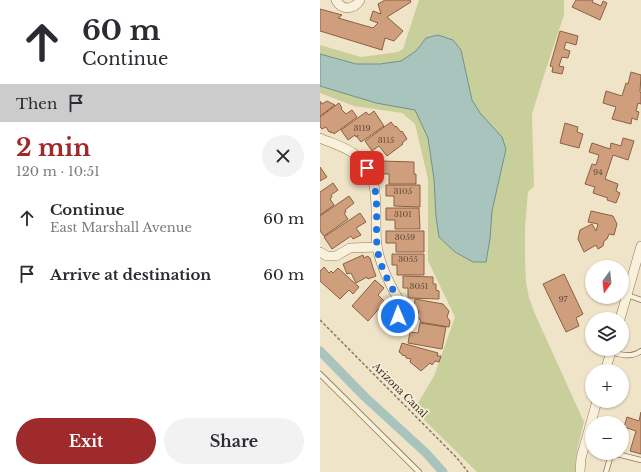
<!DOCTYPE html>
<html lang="en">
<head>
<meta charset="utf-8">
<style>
  :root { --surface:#fff; --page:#f2f2f3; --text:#2b2b33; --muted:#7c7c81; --accent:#9e2a2b }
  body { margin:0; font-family:"Libre Baskerville",serif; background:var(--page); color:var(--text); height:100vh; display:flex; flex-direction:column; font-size:15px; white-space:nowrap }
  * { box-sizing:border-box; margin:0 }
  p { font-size:13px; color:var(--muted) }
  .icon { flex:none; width:22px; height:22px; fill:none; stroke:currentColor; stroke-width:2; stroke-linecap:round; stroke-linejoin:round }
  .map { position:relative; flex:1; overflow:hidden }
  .panel { display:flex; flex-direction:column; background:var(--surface); width:320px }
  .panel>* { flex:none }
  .guide { background:#fff; color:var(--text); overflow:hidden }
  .needle { width:26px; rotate:195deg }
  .buttons { position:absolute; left:265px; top:260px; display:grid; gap:8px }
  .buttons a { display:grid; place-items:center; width:44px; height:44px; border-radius:50%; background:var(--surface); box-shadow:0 1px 3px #0004; font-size:20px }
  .pin { position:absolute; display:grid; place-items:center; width:34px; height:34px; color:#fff; margin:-17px; border-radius:8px; box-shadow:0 2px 6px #0006 }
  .me { position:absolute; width:44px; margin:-22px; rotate:359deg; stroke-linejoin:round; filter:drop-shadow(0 0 3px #0008) }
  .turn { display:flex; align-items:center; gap:14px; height:84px; padding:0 16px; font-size:18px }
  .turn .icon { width:52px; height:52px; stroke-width:2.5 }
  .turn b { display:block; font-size:28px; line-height:34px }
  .then { display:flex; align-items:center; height:38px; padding:0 16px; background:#0003; gap:8px; font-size:15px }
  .round { display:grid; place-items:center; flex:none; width:42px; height:42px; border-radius:21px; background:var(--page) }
  .head { display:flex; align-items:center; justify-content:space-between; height:68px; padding:0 16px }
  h1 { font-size:24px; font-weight:700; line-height:30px; color:var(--accent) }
  .button { display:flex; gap:8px; margin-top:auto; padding:8px 16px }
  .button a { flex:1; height:46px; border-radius:24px; background:var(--accent); color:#fff; font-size:16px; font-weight:700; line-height:46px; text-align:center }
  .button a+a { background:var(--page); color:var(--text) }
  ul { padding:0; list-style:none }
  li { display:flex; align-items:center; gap:12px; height:56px; padding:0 16px }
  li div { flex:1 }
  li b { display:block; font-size:15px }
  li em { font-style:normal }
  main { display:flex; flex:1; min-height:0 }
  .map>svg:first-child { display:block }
  .green { fill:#c9cf9b }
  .water { fill:#a9c4bc; stroke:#6f938a }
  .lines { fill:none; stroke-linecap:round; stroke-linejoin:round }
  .canal { stroke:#a9c4bc; stroke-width:9 }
  .building { fill:#cf9f7d; stroke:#8d5f41 }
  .lane-casing { stroke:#8d765c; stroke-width:6 }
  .street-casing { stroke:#8d765c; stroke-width:10 }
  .path { stroke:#8d765c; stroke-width:1.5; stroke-dasharray:3 2; stroke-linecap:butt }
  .lane { stroke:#faf1dc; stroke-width:4.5 }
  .street { stroke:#faf1dc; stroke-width:9 }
  .route { stroke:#1a73e8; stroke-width:7; stroke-dasharray:0 12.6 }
  .labels { text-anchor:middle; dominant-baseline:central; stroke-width:3.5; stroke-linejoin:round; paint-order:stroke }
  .number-label { font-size:8px; fill:#624a37 }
  .street-label { font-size:10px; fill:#3d2e20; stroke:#f7eed8 }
</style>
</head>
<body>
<main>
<section class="panel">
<div class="guide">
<div class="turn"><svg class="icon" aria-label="ahead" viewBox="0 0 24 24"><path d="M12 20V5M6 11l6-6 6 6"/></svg><div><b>60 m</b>Continue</div></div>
<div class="then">Then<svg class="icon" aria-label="arrive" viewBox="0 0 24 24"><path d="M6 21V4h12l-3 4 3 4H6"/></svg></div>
</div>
<div class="head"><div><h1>2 min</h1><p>120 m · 10:51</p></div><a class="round"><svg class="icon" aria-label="close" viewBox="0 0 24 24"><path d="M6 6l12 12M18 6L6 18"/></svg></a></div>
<ul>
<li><svg class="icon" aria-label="ahead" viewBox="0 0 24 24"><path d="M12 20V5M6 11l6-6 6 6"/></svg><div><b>Continue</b><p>East Marshall Avenue</p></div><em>60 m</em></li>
<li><svg class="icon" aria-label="arrive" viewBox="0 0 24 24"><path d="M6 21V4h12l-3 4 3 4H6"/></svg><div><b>Arrive at destination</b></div><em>60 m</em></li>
</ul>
<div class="button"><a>Exit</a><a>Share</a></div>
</section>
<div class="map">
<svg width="321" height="472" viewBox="0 0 321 472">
  <rect width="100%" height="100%" fill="#f0e4c8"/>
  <path class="green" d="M99 0H244V15L225 72 212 114 214 186 208 192 205 227V260L206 282 209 298 215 314 264 422C260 438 255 455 255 472H157L94 410 114 376 135 317 108 261V179L95 124 82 113 34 106 0 93V45L41 57 78 52 83 49Z"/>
  <path class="water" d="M118 35 133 40 141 50 152 100 160 113 182 137 186 149 172 211 170 239 166 262H153L135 252 119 237 116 217 114 179 108 138 95 110 56 103 0 86V54L36 64H60L81 61 96 51 106 38Z"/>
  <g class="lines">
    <path class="canal" d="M0 351 45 397 106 453 123 472"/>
  </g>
  <g class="building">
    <path d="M65 0H90L91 2 67 17 83 31 74 41 65 38 62 50 0 31V9L22 15 18 18 53 28 58 23 50 20 53 11 61 14 58 4Z"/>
    <path d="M256 0H273L272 2 281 6 283 1 287 3 280 20 252 7Z"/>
    <path d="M240 31 258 36 256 45 246 42 244 49 250 51 248 58 242 57 239 66 244 67 242 74 232 72 233 67 230 66Z"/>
    <path d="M311 72 321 75 320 92 321 93V104L318 103 316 111 319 112 317 120 312 118 311 124 292 119 296 107 283 103 286 91 302 96 306 83 308 84Z"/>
    <path d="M0 101 2 104 7 101 15 105 0 116Z"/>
    <path d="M19 103 22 108 21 109 26 114 32 110 37 117 14 134 13 132 11 133 10 131 9 132 6 127 2 129 0 127V117Z"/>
    <path d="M54 111 64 126 41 142 37 137 38 135 36 137 35 135 28 140 21 130 46 112 49 115Z"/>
    <path d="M71 122 75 127 76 126 81 132 82 131 87 139 82 143 83 144 67 156 59 146 52 151 45 141Z"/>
    <path d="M245 123 258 127 257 132 263 134 259 148 240 143Z"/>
    <path d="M303 138 314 141 308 160 293 155 285 179 298 184 296 191 300 193 296 203 287 200 288 198 273 193 275 187 265 184 272 164 276 165 279 155 269 152 272 143 290 149 291 143 301 146Z"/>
    <path d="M61 161 94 162V174H96V184H69V174H61Z"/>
    <path d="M0 167 7 177 0 181Z"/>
    <path d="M13 183 18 190 11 195 12 197 10 199 14 205 0 215V192Z"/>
    <path d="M66 185H100V207L74 206V196H66Z"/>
    <path d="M29 196 34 203 25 210 26 212 24 213 28 219 4 236 0 231V216Z"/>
    <path d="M66 208H99L100 229H75V220H66Z"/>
    <path d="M271 211 293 216 297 224 294 235 289 234 287 239 284 241 283 246 278 249 276 245 264 252 258 239 260 230 272 224 276 231 278 224 268 222Z"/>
    <path d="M40 213 46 222 36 228 41 235 33 239 31 236 12 249 4 237Z"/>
    <path d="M66 231H104V252H76V243H66Z"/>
    <path d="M72 254H104V275H77V265H72Z"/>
    <path d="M43 255 44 258 48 256 49 258H50L53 268 56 276 48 279 47 277 36 283 31 273 27 274 23 264Z"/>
    <path d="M4 267 9 273 11 271 13 273 18 268 39 287 33 294 29 290 20 299 0 281V271Z"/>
    <path d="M244 274 263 314 256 318 259 326 246 332 223 284Z"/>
    <path d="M83 276 113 277V284H116V290L119 291V299L88 298V288H83Z"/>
    <path d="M55 280 64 288 58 295 65 302 48 321 32 306Z"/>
    <path d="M95 299 123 304 129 311 127 317 130 321 129 327 100 322 101 320 99 319V318L97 317 99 311 94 310Z"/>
    <path d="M100 323 126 327 122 349 88 343 90 332 98 333Z"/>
    <path d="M82 343 118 353 117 356H121L119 362 115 361 112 365 110 363 101 371 90 362 91 359 86 358V356L82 355V354L79 352Z"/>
    <path d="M321 412V454L310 451 316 431 304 427 307 417 319 421Z"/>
  </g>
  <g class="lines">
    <g class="lane-casing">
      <g id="lane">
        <path d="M307 295 321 300"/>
        <path d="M291 352C301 355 311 358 321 351"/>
        <path d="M0 374 99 472"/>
        <path d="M286 472 290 458 293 453 321 460"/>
      </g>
    </g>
    <g class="street-casing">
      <g id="street">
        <path d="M16 0C22 11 34 10 40 0"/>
        <path d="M0 138C11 143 23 146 33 153 65 175 53 214 57 246 60 266 70 285 80 302L78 317 71 326"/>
        <path d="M0 252 7 256H16L30 248 57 247"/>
        <path d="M300 319 321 246"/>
        <path d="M285 371 292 349"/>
        <path d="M260 472 261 458 277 401"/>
      </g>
    </g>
    <path class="path" d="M0 320 137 458 148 472"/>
    <use href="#lane" class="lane"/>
    <use href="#street" class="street"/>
  </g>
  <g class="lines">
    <path class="route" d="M47 168C61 188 55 221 57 246 59 266 70 285 80 302L78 316"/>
  </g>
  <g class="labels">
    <g class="number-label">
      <text x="42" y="128">3119</text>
      <text x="66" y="140">3115</text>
      <text x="278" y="172">94</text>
      <text x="83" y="191">3105</text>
      <text x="83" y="214">3101</text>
      <text x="85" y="237">3059</text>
      <text x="88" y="259">3055</text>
      <text x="99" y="286">3051</text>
      <text x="243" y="299">97</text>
    </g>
    <g class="street-label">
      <text transform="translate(80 390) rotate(45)">Arizona Canal</text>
    </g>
  </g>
</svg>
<div class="buttons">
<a><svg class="needle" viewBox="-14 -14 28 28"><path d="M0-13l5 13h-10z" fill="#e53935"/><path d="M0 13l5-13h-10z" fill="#7c7c81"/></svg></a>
<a><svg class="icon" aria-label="layers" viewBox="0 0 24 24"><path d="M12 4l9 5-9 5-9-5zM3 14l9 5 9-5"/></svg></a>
<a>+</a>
<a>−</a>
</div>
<div class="pin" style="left:47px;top:168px;background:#d93025"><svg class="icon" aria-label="arrive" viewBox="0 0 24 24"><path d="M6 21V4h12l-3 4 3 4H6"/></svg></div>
<svg class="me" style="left:78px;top:316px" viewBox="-20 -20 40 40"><circle r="17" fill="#1a73e8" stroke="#fff" stroke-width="3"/><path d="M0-11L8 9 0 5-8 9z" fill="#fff"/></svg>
</div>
</main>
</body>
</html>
